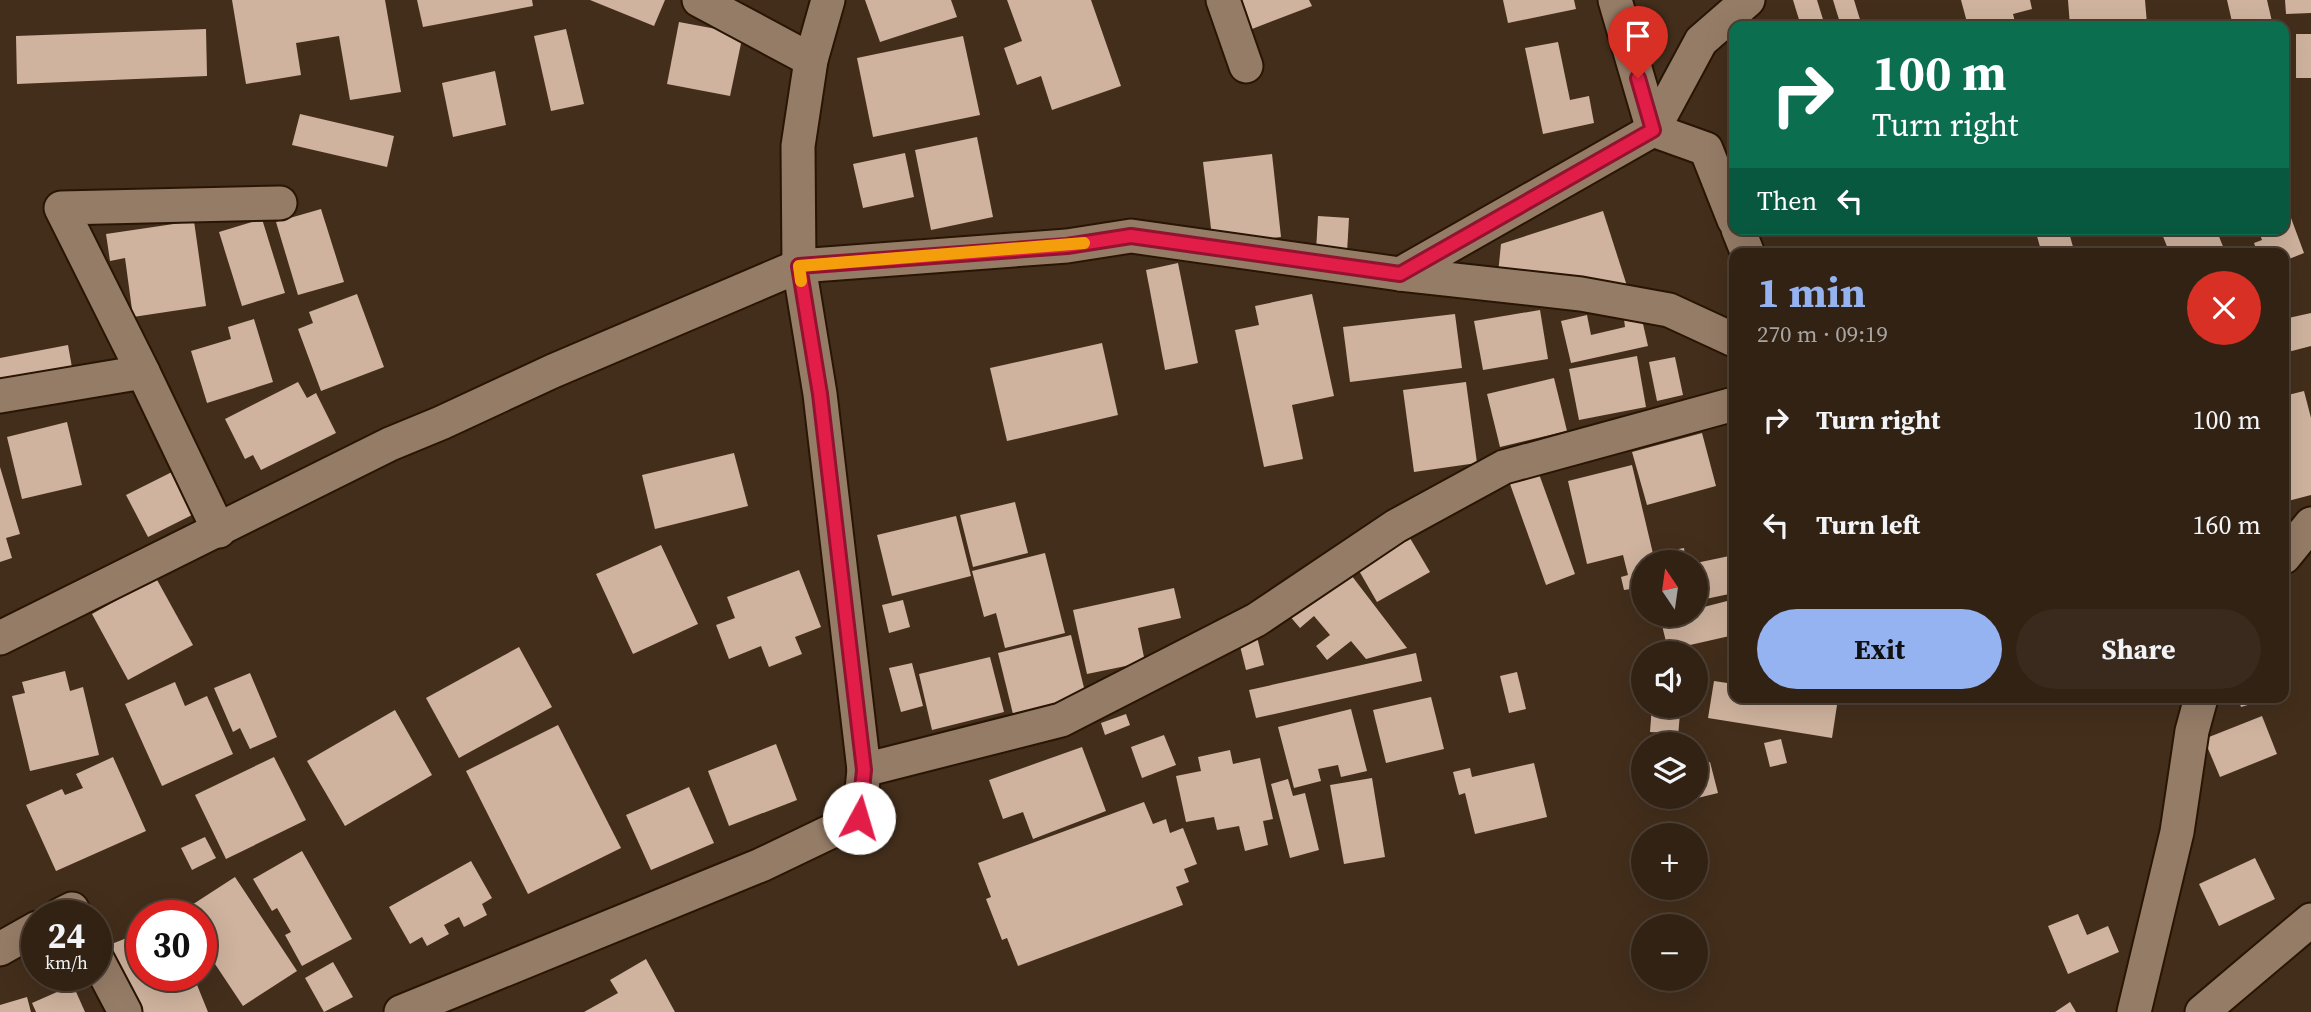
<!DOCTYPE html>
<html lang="en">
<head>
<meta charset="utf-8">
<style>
  :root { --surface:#322214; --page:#3a2a1d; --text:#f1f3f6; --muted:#a8a4a0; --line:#4d3f34; --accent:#95b2f1 }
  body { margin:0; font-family:"Source Serif 4",serif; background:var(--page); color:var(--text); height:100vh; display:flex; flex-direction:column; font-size:26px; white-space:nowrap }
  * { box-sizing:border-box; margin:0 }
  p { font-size:23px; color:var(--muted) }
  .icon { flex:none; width:38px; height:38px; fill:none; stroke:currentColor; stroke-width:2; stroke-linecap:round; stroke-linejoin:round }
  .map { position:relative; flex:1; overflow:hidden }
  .panel { position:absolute; left:1729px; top:248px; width:560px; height:455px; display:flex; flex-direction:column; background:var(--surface); border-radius:14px; box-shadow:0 7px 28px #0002,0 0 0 2px var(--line) }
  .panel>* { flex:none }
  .banner { position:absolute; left:1729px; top:21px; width:560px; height:214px; border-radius:14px; box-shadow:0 7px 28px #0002,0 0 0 2px var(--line); background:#0b6e4f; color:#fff; overflow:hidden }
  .needle { width:46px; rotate:347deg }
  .fabs { position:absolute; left:1631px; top:550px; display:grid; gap:14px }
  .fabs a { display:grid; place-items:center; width:77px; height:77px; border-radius:50%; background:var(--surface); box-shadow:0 7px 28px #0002,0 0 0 2px var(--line); font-size:35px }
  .speed { position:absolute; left:21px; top:900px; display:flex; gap:14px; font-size:35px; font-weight:700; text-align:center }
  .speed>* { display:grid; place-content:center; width:91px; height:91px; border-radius:50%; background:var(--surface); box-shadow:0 7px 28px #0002,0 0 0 2px var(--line); line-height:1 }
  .speed small { font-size:18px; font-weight:400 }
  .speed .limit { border:10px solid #d22; background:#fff; color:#111 }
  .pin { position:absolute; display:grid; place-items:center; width:60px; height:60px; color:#fff; margin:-72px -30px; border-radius:50% 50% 50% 0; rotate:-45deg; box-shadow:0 0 7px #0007 }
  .pin .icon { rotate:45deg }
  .me { position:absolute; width:77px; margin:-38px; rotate:6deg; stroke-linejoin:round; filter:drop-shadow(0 0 5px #0008) }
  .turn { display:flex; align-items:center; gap:24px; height:147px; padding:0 28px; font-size:32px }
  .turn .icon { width:91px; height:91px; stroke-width:2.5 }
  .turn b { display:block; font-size:49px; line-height:60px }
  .then { display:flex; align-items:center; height:66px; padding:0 28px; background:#0003; gap:14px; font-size:26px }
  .round { display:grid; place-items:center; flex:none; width:74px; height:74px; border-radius:37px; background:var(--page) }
  .overview { display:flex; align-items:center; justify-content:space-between; height:119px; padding:0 28px }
  h1 { font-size:42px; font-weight:700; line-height:52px; color:var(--accent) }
  .button { display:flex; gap:14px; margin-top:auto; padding:14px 28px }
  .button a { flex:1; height:80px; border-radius:42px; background:var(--accent); color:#111; font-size:28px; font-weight:700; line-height:80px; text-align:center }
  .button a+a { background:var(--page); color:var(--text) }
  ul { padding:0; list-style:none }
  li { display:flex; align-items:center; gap:21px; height:105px; padding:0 28px }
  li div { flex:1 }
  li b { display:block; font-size:26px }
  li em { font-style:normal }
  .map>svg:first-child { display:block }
  .building { fill:#cfb39e }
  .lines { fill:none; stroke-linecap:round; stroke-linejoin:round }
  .minor-casing { stroke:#291504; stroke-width:37 }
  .minor { stroke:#957c67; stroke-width:33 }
  .route-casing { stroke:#92132f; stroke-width:18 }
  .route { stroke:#e11d48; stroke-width:12 }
  .slow { stroke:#f59e0b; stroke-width:12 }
</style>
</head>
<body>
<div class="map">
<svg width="2311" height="1012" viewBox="0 0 2311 1012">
  <rect width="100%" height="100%" fill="#432e1b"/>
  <g class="building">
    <path d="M232 0H385L401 92 350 100 339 36 296 43 301 75 246 84Z"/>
    <path d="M417 0H532L533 6 423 27Z"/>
    <path d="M590 0H665L654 26Z"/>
    <path d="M865 0H951L957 17 880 42Z"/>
    <path d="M1007 0H1091L1121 86 1052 110 1041 76 1017 85 1004 48 1022 41Z"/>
    <path d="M1241 0H1309L1312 6 1252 29Z"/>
    <path d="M1503 0H1574L1576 9 1508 23Z"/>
    <path d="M1793 0H1817L1825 26H1801Z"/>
    <path d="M1833 0H1854L1862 26H1841Z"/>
    <path d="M1961 0H2030L2032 9 2013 14 2016 26H1968Z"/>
    <path d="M2068 0H2145L2147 24 2070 26Z"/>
    <path d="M2227 0H2267L2273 26H2233Z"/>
    <path d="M2285 0H2311V13L2286 14Z"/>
    <path d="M679 22 743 34 730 96 667 84Z"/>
    <path d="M206 29 207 76 17 84 16 36Z"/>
    <path d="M566 29 584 104 551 111 534 36Z"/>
    <rect x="2296" y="34" width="15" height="44"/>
    <path d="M963 36 980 115 873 137 857 58Z"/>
    <path d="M1558 42 1570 100 1589 96 1594 123 1543 134 1525 48Z"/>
    <path d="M495 71 506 125 453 137 442 83Z"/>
    <path d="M300 114 394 136 387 167 292 145Z"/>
    <path d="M977 137 993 217 931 230 915 150Z"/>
    <path d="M905 153 914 197 863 208 853 164Z"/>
    <path d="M1272 154 1281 237 1213 245 1203 162Z"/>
    <path d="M2284 199 2304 253 2284 261V254H2258L2254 243 2262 240 2258 229H2284Z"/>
    <path d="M321 209 344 282 298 295 276 222Z"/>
    <path d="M1603 211 1627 286 1498 274 1501 244Z"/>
    <path d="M1318 216 1349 218 1347 253 1316 251Z"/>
    <path d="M262 219 285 293 242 306 219 232Z"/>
    <path d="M194 221 206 306 133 317 125 258 110 261 106 234Z"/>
    <path d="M2035 229H2068L2075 254H2042Z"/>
    <path d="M2160 229H2216L2226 254H2170Z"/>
    <path d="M1934 247 1936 254H1911V253Z"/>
    <path d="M1178 263 1198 363 1165 370 1146 270Z"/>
    <path d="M357 294 384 367 321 391 298 329 313 323 309 312Z"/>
    <path d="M1312 294 1334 396 1292 405 1303 459 1264 467 1235 330 1259 325 1255 306Z"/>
    <path d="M1540 310 1548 359 1483 370 1474 321Z"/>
    <path d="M2311 313V346L2284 353V319Z"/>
    <path d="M1455 314 1462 368 1350 382 1343 327Z"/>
    <path d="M1587 315 1591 335 1625 327 1624 319 1641 315 1648 346 1571 363 1561 321Z"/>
    <path d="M254 319 273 382 207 403 191 351 231 339 228 327Z"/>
    <path d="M1102 343 1118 415 1007 441 990 368Z"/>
    <path d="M68 345 73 373 0 387V358Z"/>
    <path d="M1637 356 1646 407 1579 420 1569 369Z"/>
    <path d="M1675 357 1683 395 1657 401 1649 362Z"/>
    <path d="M1554 378 1567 431 1500 447 1487 394Z"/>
    <path d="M298 382 307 398 316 393 336 433 261 470 253 455 245 459 225 419Z"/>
    <path d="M1466 382 1477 463 1414 472 1403 390Z"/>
    <path d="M2304 391 2311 418V495L2284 502V396Z"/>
    <path d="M67 422 82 485 22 499 7 437Z"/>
    <path d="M1702 433 1716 486 1647 505 1632 452Z"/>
    <path d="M734 453 748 506 655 529 642 475Z"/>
    <path d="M1632 465 1655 562H1643V595L1633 597 1631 589 1624 590 1621 577 1628 575 1623 555 1587 564 1568 481Z"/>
    <path d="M0 467 20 534 6 538 12 558 0 562Z"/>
    <path d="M174 471 196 513 148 537 126 495Z"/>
    <path d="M1539 474 1575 574 1546 585 1510 484Z"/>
    <path d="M1015 502 1028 553 973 567 960 515Z"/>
    <path d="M956 516 971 576 892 596 877 535Z"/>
    <path d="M1407 533 1430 572 1377 602 1354 562Z"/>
    <path d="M661 545 698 624 633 654 596 574Z"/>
    <path d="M1684 548 1686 562H1670L1668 551Z"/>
    <path d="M1045 553 1065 633 1005 648 996 613 984 617 972 571Z"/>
    <path d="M1734 555V593L1696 601V563Z"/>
    <path d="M1345 567 1407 648 1366 659 1351 641 1327 660 1316 646 1330 635 1314 616 1300 628 1288 614Z"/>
    <path d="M799 570 821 627 795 637 802 654 769 667 761 646 729 659 716 625 735 618 727 597Z"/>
    <path d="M156 578 193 645 128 680 92 614Z"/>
    <path d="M1174 588 1181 618 1138 628 1145 662 1087 674 1073 610Z"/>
    <path d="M903 600 910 627 889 633 882 605Z"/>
    <path d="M1731 600 1734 616V635L1668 650 1660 617 1672 614H1696V609Z"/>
    <path d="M1071 635 1086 696 1013 714 998 653Z"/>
    <path d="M1257 637 1264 665 1246 670 1239 642Z"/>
    <path d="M519 647 552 707 459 758 426 698Z"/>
    <path d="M1416 653 1422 681 1256 718 1249 690Z"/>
    <path d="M990 657 1004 712 932 730 919 674Z"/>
    <path d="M912 663 923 706 901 712 889 668Z"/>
    <path d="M65 671 70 691 83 687 99 755 30 771 12 696 25 693 22 682Z"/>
    <path d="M1517 672 1526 709 1509 713 1500 676Z"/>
    <path d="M250 673 277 737 250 749 240 728 233 732 214 688Z"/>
    <path d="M1714 681 1734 684V698H1824L1823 702 1837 705 1832 738 1708 718Z"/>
    <path d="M175 682 185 706 207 696 233 754 162 786 125 704Z"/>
    <path d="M1431 697 1444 749 1386 763 1373 710Z"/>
    <path d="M1987 698H2004L2005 702 1988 704Z"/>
    <path d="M2015 698H2043L2044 699 2016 705Z"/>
    <path d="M2238 698H2268V699L2241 707Z"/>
    <path d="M1652 705H1690V713H1680L1678 737 1671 736V733L1650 732Z"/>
    <path d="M1351 709 1367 771 1341 777 1338 765 1318 769 1321 781 1294 788 1278 727Z"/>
    <path d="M395 710 432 775 345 826 307 761Z"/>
    <path d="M1126 714 1130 725 1105 735 1101 723Z"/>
    <path d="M2262 716 2277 754 2220 777 2204 739Z"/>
    <path d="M558 725 621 848 528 894 466 771Z"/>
    <path d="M1164 735 1176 765 1142 778 1131 747Z"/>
    <path d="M1781 739 1787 763 1770 767 1764 743Z"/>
    <path d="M776 744 797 800 729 826 708 771Z"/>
    <path d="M1082 747 1106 811 1033 839 1023 812 1003 819 989 780Z"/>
    <path d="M1230 750 1233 764 1260 758 1273 819 1263 821 1268 845 1245 851 1239 826 1217 830 1214 817 1186 822 1176 776 1201 771 1198 757Z"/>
    <path d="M113 757 146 831 56 871 26 805 62 789 65 795 83 788 76 774Z"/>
    <path d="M274 757 306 820 226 859 195 795Z"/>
    <path d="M1710 762 1718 793 1665 806 1663 796H1696V766Z"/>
    <path d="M1534 763 1547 817 1475 834 1465 793 1459 795 1453 772 1470 768 1472 777Z"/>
    <path d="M1372 778 1385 857 1344 864 1330 785Z"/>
    <path d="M1288 779 1293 796 1305 793 1319 850 1290 858 1271 784Z"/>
    <path d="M689 787 714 843 651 870 626 815Z"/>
    <path d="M1144 802 1153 824 1166 819 1170 833 1183 828 1197 864 1184 869 1189 882 1176 887 1183 905 1018 966 1007 938 1002 940 986 899 991 897 978 863Z"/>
    <path d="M205 837 216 858 192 870 181 848Z"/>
    <path d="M302 851 352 939 302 966 285 935 291 932 277 908 272 911 253 879Z"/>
    <path d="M2255 858 2275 899 2219 926 2199 884Z"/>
    <path d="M471 861 492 898 482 904 487 915 464 927 459 917 444 925 449 934 427 946 422 937 410 944 389 907Z"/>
    <path d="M235 877 297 971 243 1006 201 943V915H183L181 912Z"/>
    <path d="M2078 914 2087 935 2108 926 2119 952 2068 974 2048 926Z"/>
    <path d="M142 932V975H193L208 1012H136L109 945Z"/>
    <path d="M646 959 675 1012H584L618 993 610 980Z"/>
    <path d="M333 962 353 997 324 1012 305 978Z"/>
    <path d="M73 985 85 1012H36L32 1003Z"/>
    <path d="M27 997 31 1012H0V1005Z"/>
    <path d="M2070 1002 2076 1012H2055Z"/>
  </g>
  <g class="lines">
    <g class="minor-casing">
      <g id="minor">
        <path d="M699 0 811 60"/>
        <path d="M1223 0 1246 66"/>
        <path d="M1615 0 1653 130 1706 149 1734 220"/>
        <path d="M1738 229 1748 254"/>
        <path d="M1400 274 1653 130 1701 41 1748 0"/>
        <path d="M143 372 61 208 280 203"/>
        <path d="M0 396 143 372 219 531"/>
        <path d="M2284 557 2311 524"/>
        <path d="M0 638 390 444 441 423 553 371 799 266 1067 246 1131 236 1400 274 1581 294 1669 310 1734 340"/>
        <path d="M864 770 1061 720 1256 620 1396 526 1504 467 1734 404"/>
        <path d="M60 915 72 909 75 915"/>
        <path d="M0 949 37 928"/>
        <path d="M96 957 125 1012"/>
        <path d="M401 1012 761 865 859 818 864 770 820 394 799 266 798 146 811 60 828 0"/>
        <path d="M2134 1012 2177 832 2192 731 2201 698"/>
        <path d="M2202 1012 2311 920"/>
      </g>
    </g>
    <use href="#minor" class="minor"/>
  </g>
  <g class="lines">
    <g class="route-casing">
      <path id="route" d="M859 818 864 770 855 694 820 394 799 266 1067 246 1131 236 1400 274 1653 130 1638 78"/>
    </g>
    <use href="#route" class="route"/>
    <path class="slow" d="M801 281 799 266 1084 243"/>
  </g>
</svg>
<div class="fabs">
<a><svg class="needle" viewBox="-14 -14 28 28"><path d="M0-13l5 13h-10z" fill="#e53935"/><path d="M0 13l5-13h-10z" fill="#a8a4a0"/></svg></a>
<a><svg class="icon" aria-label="sound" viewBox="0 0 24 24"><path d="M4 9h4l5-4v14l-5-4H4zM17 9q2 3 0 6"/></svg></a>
<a><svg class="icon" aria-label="layers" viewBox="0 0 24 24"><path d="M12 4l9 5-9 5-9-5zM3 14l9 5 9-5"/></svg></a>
<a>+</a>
<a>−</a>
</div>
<div class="speed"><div>24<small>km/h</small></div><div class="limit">30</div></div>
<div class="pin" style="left:1638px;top:78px;background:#d93025"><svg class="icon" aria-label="arrive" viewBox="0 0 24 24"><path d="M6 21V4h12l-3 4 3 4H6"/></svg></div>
<svg class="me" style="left:859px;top:818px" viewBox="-20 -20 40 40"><circle r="19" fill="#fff"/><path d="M0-13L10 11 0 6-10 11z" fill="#e11d48"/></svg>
<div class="banner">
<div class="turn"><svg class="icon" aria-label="right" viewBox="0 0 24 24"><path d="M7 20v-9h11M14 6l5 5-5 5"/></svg><div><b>100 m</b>Turn right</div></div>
<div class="then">Then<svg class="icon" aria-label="left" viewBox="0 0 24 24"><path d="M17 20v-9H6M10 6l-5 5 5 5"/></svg></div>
</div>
<section class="panel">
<div class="overview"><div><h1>1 min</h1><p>270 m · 09:19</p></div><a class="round" style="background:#d93025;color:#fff"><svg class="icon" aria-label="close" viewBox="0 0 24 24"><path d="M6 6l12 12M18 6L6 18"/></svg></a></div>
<ul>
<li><svg class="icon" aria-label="right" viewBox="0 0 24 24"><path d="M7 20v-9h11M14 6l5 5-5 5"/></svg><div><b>Turn right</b></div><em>100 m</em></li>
<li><svg class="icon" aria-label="left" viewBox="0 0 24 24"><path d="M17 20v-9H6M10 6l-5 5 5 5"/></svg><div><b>Turn left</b></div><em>160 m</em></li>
</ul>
<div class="button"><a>Exit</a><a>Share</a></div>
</section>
</div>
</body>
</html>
